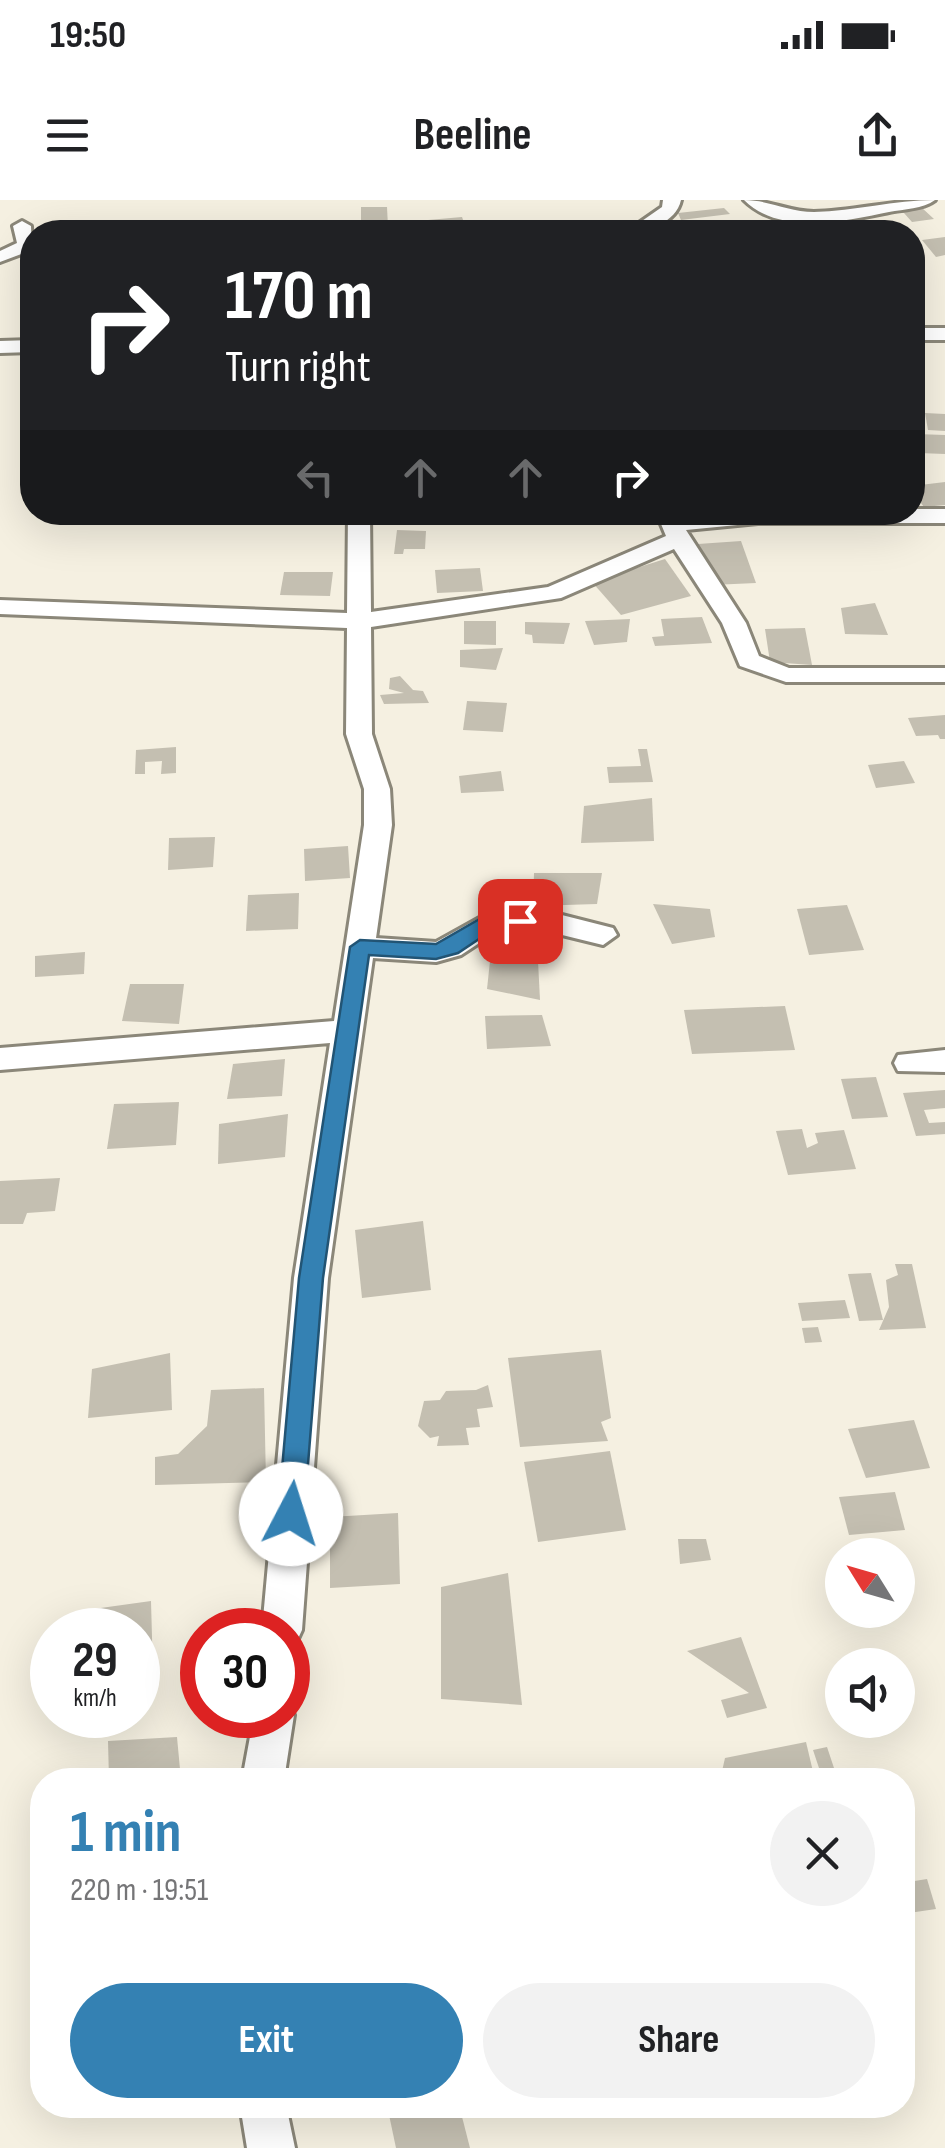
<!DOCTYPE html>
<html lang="en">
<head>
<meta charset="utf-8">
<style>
  :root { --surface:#fff; --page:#f2f2f2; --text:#202124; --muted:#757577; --accent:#3481b3 }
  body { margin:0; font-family:"Sofia Sans Condensed",sans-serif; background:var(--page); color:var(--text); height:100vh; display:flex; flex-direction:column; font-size:38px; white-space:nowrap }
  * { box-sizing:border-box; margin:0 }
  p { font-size:32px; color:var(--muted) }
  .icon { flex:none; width:55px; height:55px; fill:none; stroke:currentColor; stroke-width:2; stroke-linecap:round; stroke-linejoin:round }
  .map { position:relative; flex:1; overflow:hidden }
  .drawer { position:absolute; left:30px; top:1568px; width:885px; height:350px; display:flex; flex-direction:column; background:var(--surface); border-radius:40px; box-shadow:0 10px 40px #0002 }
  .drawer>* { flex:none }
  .banner { position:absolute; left:20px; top:20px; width:905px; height:305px; border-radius:40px; box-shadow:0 10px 40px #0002; background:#202124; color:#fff; overflow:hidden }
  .needle { width:65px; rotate:307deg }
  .buttons { position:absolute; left:825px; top:1338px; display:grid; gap:20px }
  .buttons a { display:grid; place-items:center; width:90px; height:90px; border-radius:50%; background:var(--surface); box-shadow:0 10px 40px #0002; font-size:50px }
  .speed { position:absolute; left:30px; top:1408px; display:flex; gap:20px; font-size:50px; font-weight:700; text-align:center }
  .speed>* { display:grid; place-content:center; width:130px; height:130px; border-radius:50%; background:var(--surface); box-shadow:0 10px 40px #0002; line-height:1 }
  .speed small { font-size:25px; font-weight:400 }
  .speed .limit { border:15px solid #d22; background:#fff; color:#111 }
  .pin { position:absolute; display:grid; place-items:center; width:85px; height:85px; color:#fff; margin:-42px; border-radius:20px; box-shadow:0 5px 15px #0006 }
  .me { position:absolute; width:110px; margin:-55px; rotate:5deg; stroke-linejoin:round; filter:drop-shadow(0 0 8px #0008) }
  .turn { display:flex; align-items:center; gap:35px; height:210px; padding:0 40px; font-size:45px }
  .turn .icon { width:130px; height:130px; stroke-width:2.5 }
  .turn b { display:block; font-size:70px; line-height:85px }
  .lanes { display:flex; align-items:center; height:95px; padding:0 40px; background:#0003; justify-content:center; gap:50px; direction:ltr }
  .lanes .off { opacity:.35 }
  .round { display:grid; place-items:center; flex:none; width:105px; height:105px; border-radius:52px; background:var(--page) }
  .headline { display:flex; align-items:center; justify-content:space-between; height:170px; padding:0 40px }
  h1 { font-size:60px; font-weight:700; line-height:75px; color:var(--accent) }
  .cta { display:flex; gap:20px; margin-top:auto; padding:20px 40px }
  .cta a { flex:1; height:115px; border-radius:60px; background:var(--accent); color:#fff; font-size:40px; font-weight:700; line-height:115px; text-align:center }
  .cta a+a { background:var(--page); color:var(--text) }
  .status { display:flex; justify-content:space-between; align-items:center; height:70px; padding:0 50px; background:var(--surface); direction:ltr }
  .status svg { height:28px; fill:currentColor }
  header { display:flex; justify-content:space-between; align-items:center; height:130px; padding:0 40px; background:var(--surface); font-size:45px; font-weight:700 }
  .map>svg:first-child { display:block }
  .building { fill:#c4bfb1 }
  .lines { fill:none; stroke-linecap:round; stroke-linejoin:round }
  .minor-casing { stroke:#8b8779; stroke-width:6 }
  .minor { fill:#fff; fill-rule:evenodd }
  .route { fill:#3481b3; stroke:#225474; stroke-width:2.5 }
</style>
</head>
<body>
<div class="status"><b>19:50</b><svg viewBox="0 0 49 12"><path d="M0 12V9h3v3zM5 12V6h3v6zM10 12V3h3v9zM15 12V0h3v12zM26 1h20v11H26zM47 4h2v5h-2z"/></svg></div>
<header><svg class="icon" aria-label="menu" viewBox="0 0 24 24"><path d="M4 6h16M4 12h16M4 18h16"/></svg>Beeline<svg class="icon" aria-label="share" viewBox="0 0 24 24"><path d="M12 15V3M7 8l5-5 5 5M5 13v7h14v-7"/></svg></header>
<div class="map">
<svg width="945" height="1948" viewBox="0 0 945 1948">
  <rect width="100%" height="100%" fill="#f5f0e1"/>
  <g class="building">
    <path d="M361 7H387L388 27 361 28Z"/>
    <path d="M921 7 934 19 912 22 904 13 895 12Z"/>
    <path d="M724 8 730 14 681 20 678 13Z"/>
    <path d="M462 17 467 31 432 32 428 20Z"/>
    <path d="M945 37V55L936 57 922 40Z"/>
    <path d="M925 213 945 214V231L928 230Z"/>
    <path d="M916 234 945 235V254L919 253Z"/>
    <path d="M945 282V305L924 307 912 291V286Z"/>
    <path d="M403 312H456V324H402Z"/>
    <path d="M397 330 426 331 425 349H404L403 354H394Z"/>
    <path d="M741 341 756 383 712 385 698 344Z"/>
    <path d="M665 359 691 396 621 415 592 382Z"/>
    <path d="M480 368 483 391 437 393 435 370Z"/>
    <path d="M284 372H333L330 396 280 395Z"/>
    <path d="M875 403 888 435 845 434 841 408Z"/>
    <path d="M702 417 712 443 655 446 652 437 664 436 661 419Z"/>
    <path d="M630 419 627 442 594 445 585 421Z"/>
    <path d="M464 421H496V445L464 444Z"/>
    <path d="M525 422 570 423 564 444 533 443 532 435 525 434Z"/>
    <path d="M805 428 812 465 770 462 765 429Z"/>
    <path d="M503 448 496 470 460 467V450Z"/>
    <path d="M400 476 413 490 423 491 429 503 384 504 380 495 404 493 389 489 390 478Z"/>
    <path d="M467 501 507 503 503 532 463 530Z"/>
    <path d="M945 515V539H940L938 535 916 536 908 518Z"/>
    <path d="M176 547V573L161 574 162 561 145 562V574H135L136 550Z"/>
    <path d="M638 549H647L653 582 609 583 607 567 641 566Z"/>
    <path d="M904 561 915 583 876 588 868 565Z"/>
    <path d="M501 571 504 591 461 593 459 576Z"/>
    <path d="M652 598 654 641 581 643 584 606Z"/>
    <path d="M215 637 213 667 168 670 169 638Z"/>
    <path d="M348 646 350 678 305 681 304 649Z"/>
    <path d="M534 673H602L597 704 533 706Z"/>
    <path d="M299 693 298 729 246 731 248 695Z"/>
    <path d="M653 704 710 709 715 737 672 744Z"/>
    <path d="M847 705 864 750 809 755 797 709Z"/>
    <path d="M85 752 84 774 35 777V756Z"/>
    <path d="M490 761H538L540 800 487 789Z"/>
    <path d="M130 784H184L179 824 122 821Z"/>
    <path d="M785 806 795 850 692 854 684 810Z"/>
    <path d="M542 815 551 846 487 849 485 816Z"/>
    <path d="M285 859 282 896 227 899 233 864Z"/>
    <path d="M876 877 888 917 852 919 841 879Z"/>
    <path d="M945 890V908L924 910 929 923 945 922V934L916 936 903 893Z"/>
    <path d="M179 902 176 945 107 949 114 904Z"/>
    <path d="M288 914 285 957 218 964 219 924Z"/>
    <path d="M802 929 807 948 818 943 815 933 844 930 856 969 788 975 776 931Z"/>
    <path d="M60 978 55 1011 27 1013 23 1024H0V981Z"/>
    <path d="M423 1021 431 1090 362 1098 355 1030Z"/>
    <path d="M895 1064H912L926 1128 879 1130 889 1107 886 1080 898 1075Z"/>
    <path d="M871 1073 883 1120 859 1121 848 1074Z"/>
    <path d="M845 1100 850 1118 802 1121 798 1103Z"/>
    <path d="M818 1127 822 1142 805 1143 802 1128Z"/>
    <path d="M601 1150 611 1218 601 1222 608 1241 520 1247 508 1158Z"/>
    <path d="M170 1153 172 1210 88 1218 92 1169Z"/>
    <path d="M488 1185 493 1207 477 1209 480 1227 466 1228 469 1245 437 1246 439 1236 430 1238 418 1226 424 1201 440 1200 446 1191 476 1190Z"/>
    <path d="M264 1188 266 1282 155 1285V1257L178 1254 207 1226 211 1190Z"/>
    <path d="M914 1220 930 1268 866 1278 848 1229Z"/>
    <path d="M610 1251 626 1330 538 1342 524 1262Z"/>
    <path d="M895 1292 905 1330 849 1335 839 1297Z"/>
    <path d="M398 1313 400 1384 330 1388V1317Z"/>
    <path d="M678 1339H706L711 1360 680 1364Z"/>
    <path d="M508 1373 522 1505 441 1499V1387Z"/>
    <path d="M151 1401 153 1473 138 1475V1430H80L79 1411Z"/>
    <path d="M741 1437 767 1508 727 1518 721 1500 749 1493 687 1451Z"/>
    <path d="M177 1537 181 1580H109L108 1541Z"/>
    <path d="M806 1542 815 1580H720L725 1558Z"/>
    <path d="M827 1547 838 1580H823L813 1550Z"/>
    <path d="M927 1679 936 1709 902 1714V1683Z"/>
    <path d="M417 1905H459L470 1948H396L388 1910Z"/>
  </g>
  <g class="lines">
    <g class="minor-casing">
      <g id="minor">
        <path d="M663 0H681C676 23 647 32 626 32L662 7Z"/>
        <path d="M744 0C769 0 789 12 814 12 855 11 894 0 935 0 923 9 904 9 889 12 845 21 780 36 744 0Z"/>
        <path d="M22 21 31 26 32 50 0 62V51L17 43 13 26Z"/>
        <rect x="912" y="128" width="33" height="12"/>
        <path d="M32 140V152L0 153V141Z"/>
        <path d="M912 309H945V323H758L686 330 746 423 759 456 789 468H945V482H786L740 466 722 423 674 349 561 398 371 427 372 534 390 589 392 625 376 738 436 742 490 712 554 713 613 728 617 735 603 745 554 733 496 732 461 755 436 762 373 758 328 1078 302 1430 296 1443 288 1447V1430H262L294 1078 330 843 0 870V848L334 821 364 625V589L346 534 347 428 0 414V400L347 413 348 312H370L371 412 548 387 666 336 656 312H678L681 317Z"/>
        <path d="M945 850V872L898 871 894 863 898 855Z"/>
        <path d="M288 1500 294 1515 284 1580H242L254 1515H288Z"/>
        <path d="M240 1905H286L295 1948H247Z"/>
      </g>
    </g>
    <use href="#minor" class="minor"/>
  </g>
  <path class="route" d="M520 714 527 716V726L494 729 458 753 436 759 369 755 323 1078 304 1314 301 1322 291 1326 282 1322 278 1314 299 1078 350 747 360 740 436 744 483 717Z"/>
</svg>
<div class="buttons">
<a><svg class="needle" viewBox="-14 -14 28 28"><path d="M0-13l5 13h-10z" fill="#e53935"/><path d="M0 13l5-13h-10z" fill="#757577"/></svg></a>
<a><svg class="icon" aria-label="sound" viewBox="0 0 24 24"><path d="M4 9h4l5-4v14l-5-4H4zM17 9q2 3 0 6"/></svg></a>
</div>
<div class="speed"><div>29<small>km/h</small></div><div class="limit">30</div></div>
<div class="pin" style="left:520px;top:721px;background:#d93025"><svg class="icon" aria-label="arrive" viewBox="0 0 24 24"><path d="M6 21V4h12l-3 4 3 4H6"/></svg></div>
<svg class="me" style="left:291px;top:1314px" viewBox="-20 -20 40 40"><circle r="19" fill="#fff"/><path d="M0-13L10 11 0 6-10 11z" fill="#3481b3"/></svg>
<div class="banner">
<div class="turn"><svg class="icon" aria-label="right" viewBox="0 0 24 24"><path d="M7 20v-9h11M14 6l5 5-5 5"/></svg><div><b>170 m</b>Turn right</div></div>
<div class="lanes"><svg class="icon off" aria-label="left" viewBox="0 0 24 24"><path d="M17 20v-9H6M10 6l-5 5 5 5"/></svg><svg class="icon off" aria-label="ahead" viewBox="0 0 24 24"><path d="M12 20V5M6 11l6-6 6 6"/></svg><svg class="icon off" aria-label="ahead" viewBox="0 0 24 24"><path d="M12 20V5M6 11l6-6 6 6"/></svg><svg class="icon" aria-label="right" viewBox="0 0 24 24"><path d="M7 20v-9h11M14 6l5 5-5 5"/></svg></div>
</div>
<section class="drawer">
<div class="headline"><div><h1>1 min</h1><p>220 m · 19:51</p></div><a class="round"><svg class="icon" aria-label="close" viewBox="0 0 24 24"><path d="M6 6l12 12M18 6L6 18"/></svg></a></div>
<div class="cta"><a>Exit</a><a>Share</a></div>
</section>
</div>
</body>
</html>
